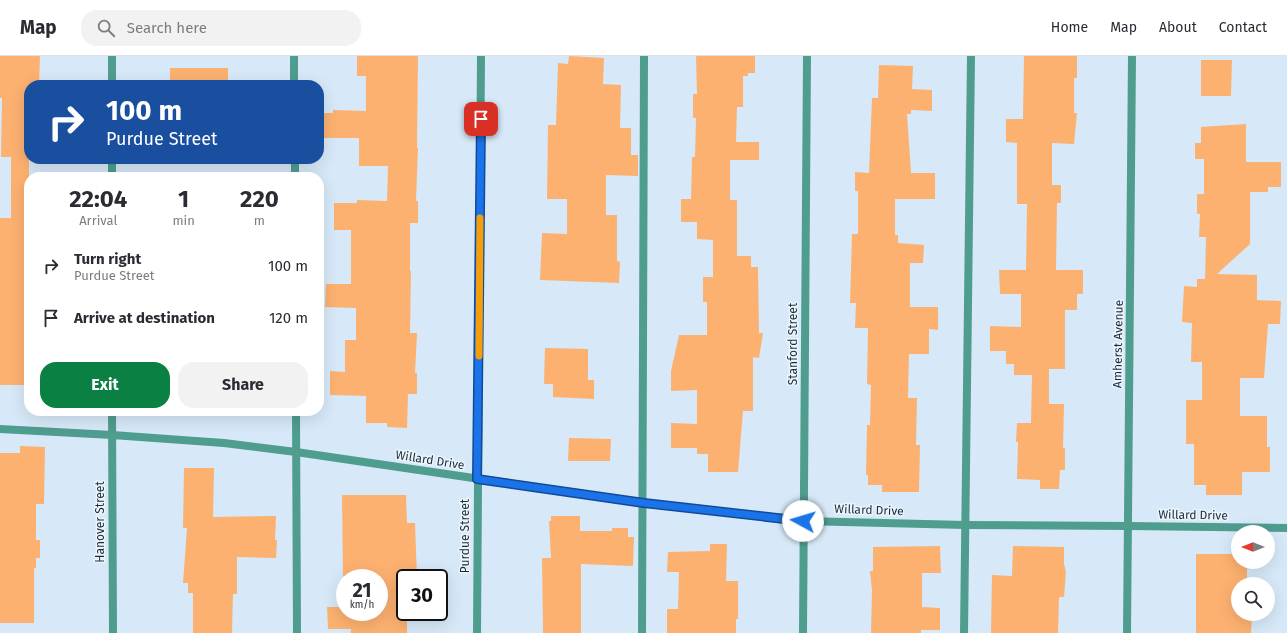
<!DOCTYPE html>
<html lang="en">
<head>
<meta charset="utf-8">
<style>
  :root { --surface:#fff; --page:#f2f2f3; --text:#2b2b33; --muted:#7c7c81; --line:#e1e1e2; --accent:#0b8043 }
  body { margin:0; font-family:"Fira Sans",sans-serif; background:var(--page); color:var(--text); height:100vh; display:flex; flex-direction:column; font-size:15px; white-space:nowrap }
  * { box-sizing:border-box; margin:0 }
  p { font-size:13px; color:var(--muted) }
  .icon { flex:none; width:22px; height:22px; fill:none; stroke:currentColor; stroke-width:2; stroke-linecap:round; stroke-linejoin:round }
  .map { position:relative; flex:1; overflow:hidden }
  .sheet { position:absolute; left:24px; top:116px; width:300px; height:244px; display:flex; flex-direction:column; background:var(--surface); border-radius:16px; box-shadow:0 4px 16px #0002 }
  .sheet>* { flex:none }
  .guide { position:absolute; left:24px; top:24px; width:300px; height:84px; border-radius:16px; box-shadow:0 4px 16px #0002; background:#1a4fa0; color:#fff; overflow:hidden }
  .needle { width:26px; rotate:270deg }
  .buttons { position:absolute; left:1231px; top:469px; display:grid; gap:8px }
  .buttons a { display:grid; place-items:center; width:44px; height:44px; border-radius:50%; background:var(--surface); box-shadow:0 4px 16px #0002; font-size:20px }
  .speed { position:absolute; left:336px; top:513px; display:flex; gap:8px; font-size:20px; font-weight:700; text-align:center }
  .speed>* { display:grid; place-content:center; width:52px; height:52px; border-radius:50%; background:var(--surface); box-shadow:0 4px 16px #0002; line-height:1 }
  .speed small { font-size:10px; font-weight:400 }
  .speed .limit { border:2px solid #111; border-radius:6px; background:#fff; color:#111 }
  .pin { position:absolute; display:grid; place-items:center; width:34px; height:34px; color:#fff; margin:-17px; border-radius:8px; box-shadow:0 2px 6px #0006 }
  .me { position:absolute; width:44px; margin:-22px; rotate:276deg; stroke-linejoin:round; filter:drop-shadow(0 0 3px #0008) }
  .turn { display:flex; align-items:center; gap:14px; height:84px; padding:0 16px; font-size:18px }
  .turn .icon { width:52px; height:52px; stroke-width:2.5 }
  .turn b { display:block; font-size:28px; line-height:34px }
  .eta { display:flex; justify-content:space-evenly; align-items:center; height:68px; text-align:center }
  .eta b { font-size:24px; font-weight:700; line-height:28px }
  .cta { display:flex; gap:8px; margin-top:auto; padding:8px 16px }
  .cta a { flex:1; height:46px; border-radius:16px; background:var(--accent); color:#fff; font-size:16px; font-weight:700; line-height:46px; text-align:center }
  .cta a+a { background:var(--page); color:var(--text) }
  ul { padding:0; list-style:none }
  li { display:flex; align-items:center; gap:12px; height:52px; padding:0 16px }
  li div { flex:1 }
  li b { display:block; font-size:15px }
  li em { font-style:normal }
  header { display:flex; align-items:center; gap:24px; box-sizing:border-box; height:56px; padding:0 20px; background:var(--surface); border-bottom:1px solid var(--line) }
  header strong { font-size:19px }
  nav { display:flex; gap:22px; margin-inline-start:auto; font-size:14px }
  .search { width:280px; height:36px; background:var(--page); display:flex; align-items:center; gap:10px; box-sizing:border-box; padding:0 14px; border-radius:16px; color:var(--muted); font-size:15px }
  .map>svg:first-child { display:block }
  .building { fill:#fcb170 }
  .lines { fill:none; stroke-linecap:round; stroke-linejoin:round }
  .service { stroke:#4f9d8f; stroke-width:8 }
  .minor { stroke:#4f9d8f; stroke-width:8 }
  .route-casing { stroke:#114b97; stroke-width:10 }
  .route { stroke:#1a73e8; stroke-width:7 }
  .slow { stroke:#f59e0b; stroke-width:7 }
  .labels { text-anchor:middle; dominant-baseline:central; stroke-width:3; stroke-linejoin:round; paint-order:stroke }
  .street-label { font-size:12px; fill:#192b39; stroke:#ecf5fc }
</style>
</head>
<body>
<header>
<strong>Map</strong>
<div class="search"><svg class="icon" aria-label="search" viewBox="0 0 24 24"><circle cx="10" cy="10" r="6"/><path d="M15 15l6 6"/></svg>Search here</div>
<nav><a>Home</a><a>Map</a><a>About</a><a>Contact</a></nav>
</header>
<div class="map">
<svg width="1287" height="577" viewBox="0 0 1287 577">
  <rect width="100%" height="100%" fill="#d7e9f8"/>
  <g class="building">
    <path d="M0 0H40L39 29H29V329H0V162H11V101H1L2 42H0Z"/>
    <path d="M357 0H418L417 92H418L416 145H418V167H410V215H411L410 277H417L415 317H417V338H408L407 372 387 371V367H366V340L330 339V315L345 316V284H356V252L325 251 326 228H351V174H334V147H357V144L387 145 388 110H359V82H321V57H333V54L366 55V20H357Z"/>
    <path d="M569 0 604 2 603 28 621 29 620 72H631V99H638V120L606 119V159H617V205L620 206 619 227 540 224 542 177 567 178V143H547L548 69H556L558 7 568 8Z"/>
    <path d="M696 0H755V17H748V20H743V51H737L736 86H759V104H730V144H737V200H751V211H758L759 277H763L759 302 753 301V355H743L738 416H708V398H697V392H671V367L697 368V334L671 335V315L679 279H707V246H703V221H713V184L697 183V166H681V143H691L692 101H695L696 62H693V38H697Z"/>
    <path d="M1024 0H1077V22H1074V57H1077L1074 88 1052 87V129H1061V147H1057L1056 214H1083V238H1077V254H1065V313H1049V348H1064L1063 392H1065V414H1060L1059 433H1040V424L1017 423 1018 386H1016L1017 367H1031L1032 319H1014V308H1006V295H990V270L1021 271V238H1000L999 214H1026L1027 148H1017V87L1006 86V63H1023Z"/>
    <path d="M1201 4H1232L1231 40H1201Z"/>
    <path d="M879 9 913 10 912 33 932 34V55L911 54V58H907L911 117H935V143H895V179H898V187L924 189 923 207H910V251H938V274L929 273V298H909L908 342H917L916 389H920L919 436H882V429H868V419H866L867 369H870L871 329 867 328 868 272H855L856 247H850L852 178H858V135H855V116L869 117 872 42H878Z"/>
    <rect x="170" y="12" width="58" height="17"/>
    <path d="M1246 68V106H1281V131H1268V136H1250V188L1217 218 1257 219V244L1281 245 1280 268H1268L1264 322H1240V360H1267V391H1270V416H1242V439H1206V429H1194V388H1186V344H1202V306H1191L1192 267 1182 266 1184 230 1197 231V223H1205L1206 181H1199L1200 158H1197V138H1204V103H1195V87H1201V71Z"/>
    <path d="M545 292 588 293V324H594V343L553 341V328H544Z"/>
    <path d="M569 382 611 383 610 405H568Z"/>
    <path d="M20 390 45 391 44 448H36V484H40V502H36V512H34V567H0V397H20Z"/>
    <path d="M184 412H214L213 461 276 460 275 484H277L276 502 237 501V538H233L232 577H193V537H188V527H183L187 472H183Z"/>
    <path d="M342 439H406L407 467H415L417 522H405V556H407V577H351V573H328L327 551H345V556H379V522H343Z"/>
    <path d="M551 460H580V475H612V472H628V481H634L633 510 581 508V577H543L542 502H551L549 465H551Z"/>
    <path d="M710 488H727L726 525H738V563H736V577H667V553H678L679 516H667L668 496 710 495Z"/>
    <path d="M940 490 941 517H922V551L940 552V574H921V577H871L872 535 870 515H873V491Z"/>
    <path d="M1013 490 1064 491V508L1066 516 1064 541H1059L1058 577H991L992 519 1012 520Z"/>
    <path d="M1196 498H1238V506H1247V523H1253V528H1238V558H1252L1251 577H1196Z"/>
  </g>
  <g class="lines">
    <g class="service">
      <path d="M294 0V29"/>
      <path d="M295 103V121"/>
      <path d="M296 355 297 577"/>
      <path d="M642 577 644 0"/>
      <path d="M964 577 971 0"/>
    </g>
    <g class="minor">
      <path d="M112 29V0"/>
      <path d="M112 121V103"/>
      <path d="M112 355 113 577"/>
      <path d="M0 373 112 379 224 387 296 396 644 447 803 465 965 469 1128 470 1287 472"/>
      <path d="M477 577 481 0"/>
      <path d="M803 577 807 0"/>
      <path d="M1127 577 1132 0"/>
    </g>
  </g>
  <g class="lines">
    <g class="route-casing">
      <path id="route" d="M481 63 477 423 644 447 803 465"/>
    </g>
    <use href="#route" class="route"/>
    <path class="slow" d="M479 300 480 162"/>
  </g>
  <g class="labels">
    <g class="street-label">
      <text transform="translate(793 288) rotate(-90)">Stanford Street</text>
      <text transform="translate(1118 288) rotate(-89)">Amherst Avenue</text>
      <text transform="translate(430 404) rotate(9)">Willard Drive</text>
      <text transform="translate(869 454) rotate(2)">Willard Drive</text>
      <text transform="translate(1193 459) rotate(1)">Willard Drive</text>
      <text transform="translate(100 466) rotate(-90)">Hanover Street</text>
      <text transform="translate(465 480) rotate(-90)">Purdue Street</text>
    </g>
  </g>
</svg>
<div class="buttons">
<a><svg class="needle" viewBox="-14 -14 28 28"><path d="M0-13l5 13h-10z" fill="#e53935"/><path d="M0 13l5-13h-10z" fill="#7c7c81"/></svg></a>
<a><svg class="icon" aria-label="search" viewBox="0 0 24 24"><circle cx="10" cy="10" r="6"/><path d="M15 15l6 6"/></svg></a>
</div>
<div class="speed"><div>21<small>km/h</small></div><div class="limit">30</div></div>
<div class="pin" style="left:481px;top:63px;background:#d93025"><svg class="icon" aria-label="arrive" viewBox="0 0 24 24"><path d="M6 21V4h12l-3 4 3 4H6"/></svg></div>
<svg class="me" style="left:803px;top:465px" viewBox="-20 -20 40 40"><circle r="19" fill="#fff"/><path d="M0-13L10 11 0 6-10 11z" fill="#1a73e8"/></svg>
<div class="guide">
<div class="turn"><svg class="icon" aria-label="right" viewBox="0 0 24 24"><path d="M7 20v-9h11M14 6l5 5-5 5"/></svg><div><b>100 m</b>Purdue Street</div></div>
</div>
<section class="sheet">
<div class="eta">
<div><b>22:04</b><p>Arrival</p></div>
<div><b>1</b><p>min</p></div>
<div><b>220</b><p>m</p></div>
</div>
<ul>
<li><svg class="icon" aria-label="right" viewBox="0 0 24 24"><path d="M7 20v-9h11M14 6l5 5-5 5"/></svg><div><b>Turn right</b><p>Purdue Street</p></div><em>100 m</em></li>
<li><svg class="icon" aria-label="arrive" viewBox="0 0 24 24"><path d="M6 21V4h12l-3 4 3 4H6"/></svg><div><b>Arrive at destination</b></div><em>120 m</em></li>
</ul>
<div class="cta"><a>Exit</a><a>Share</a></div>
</section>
</div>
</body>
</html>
